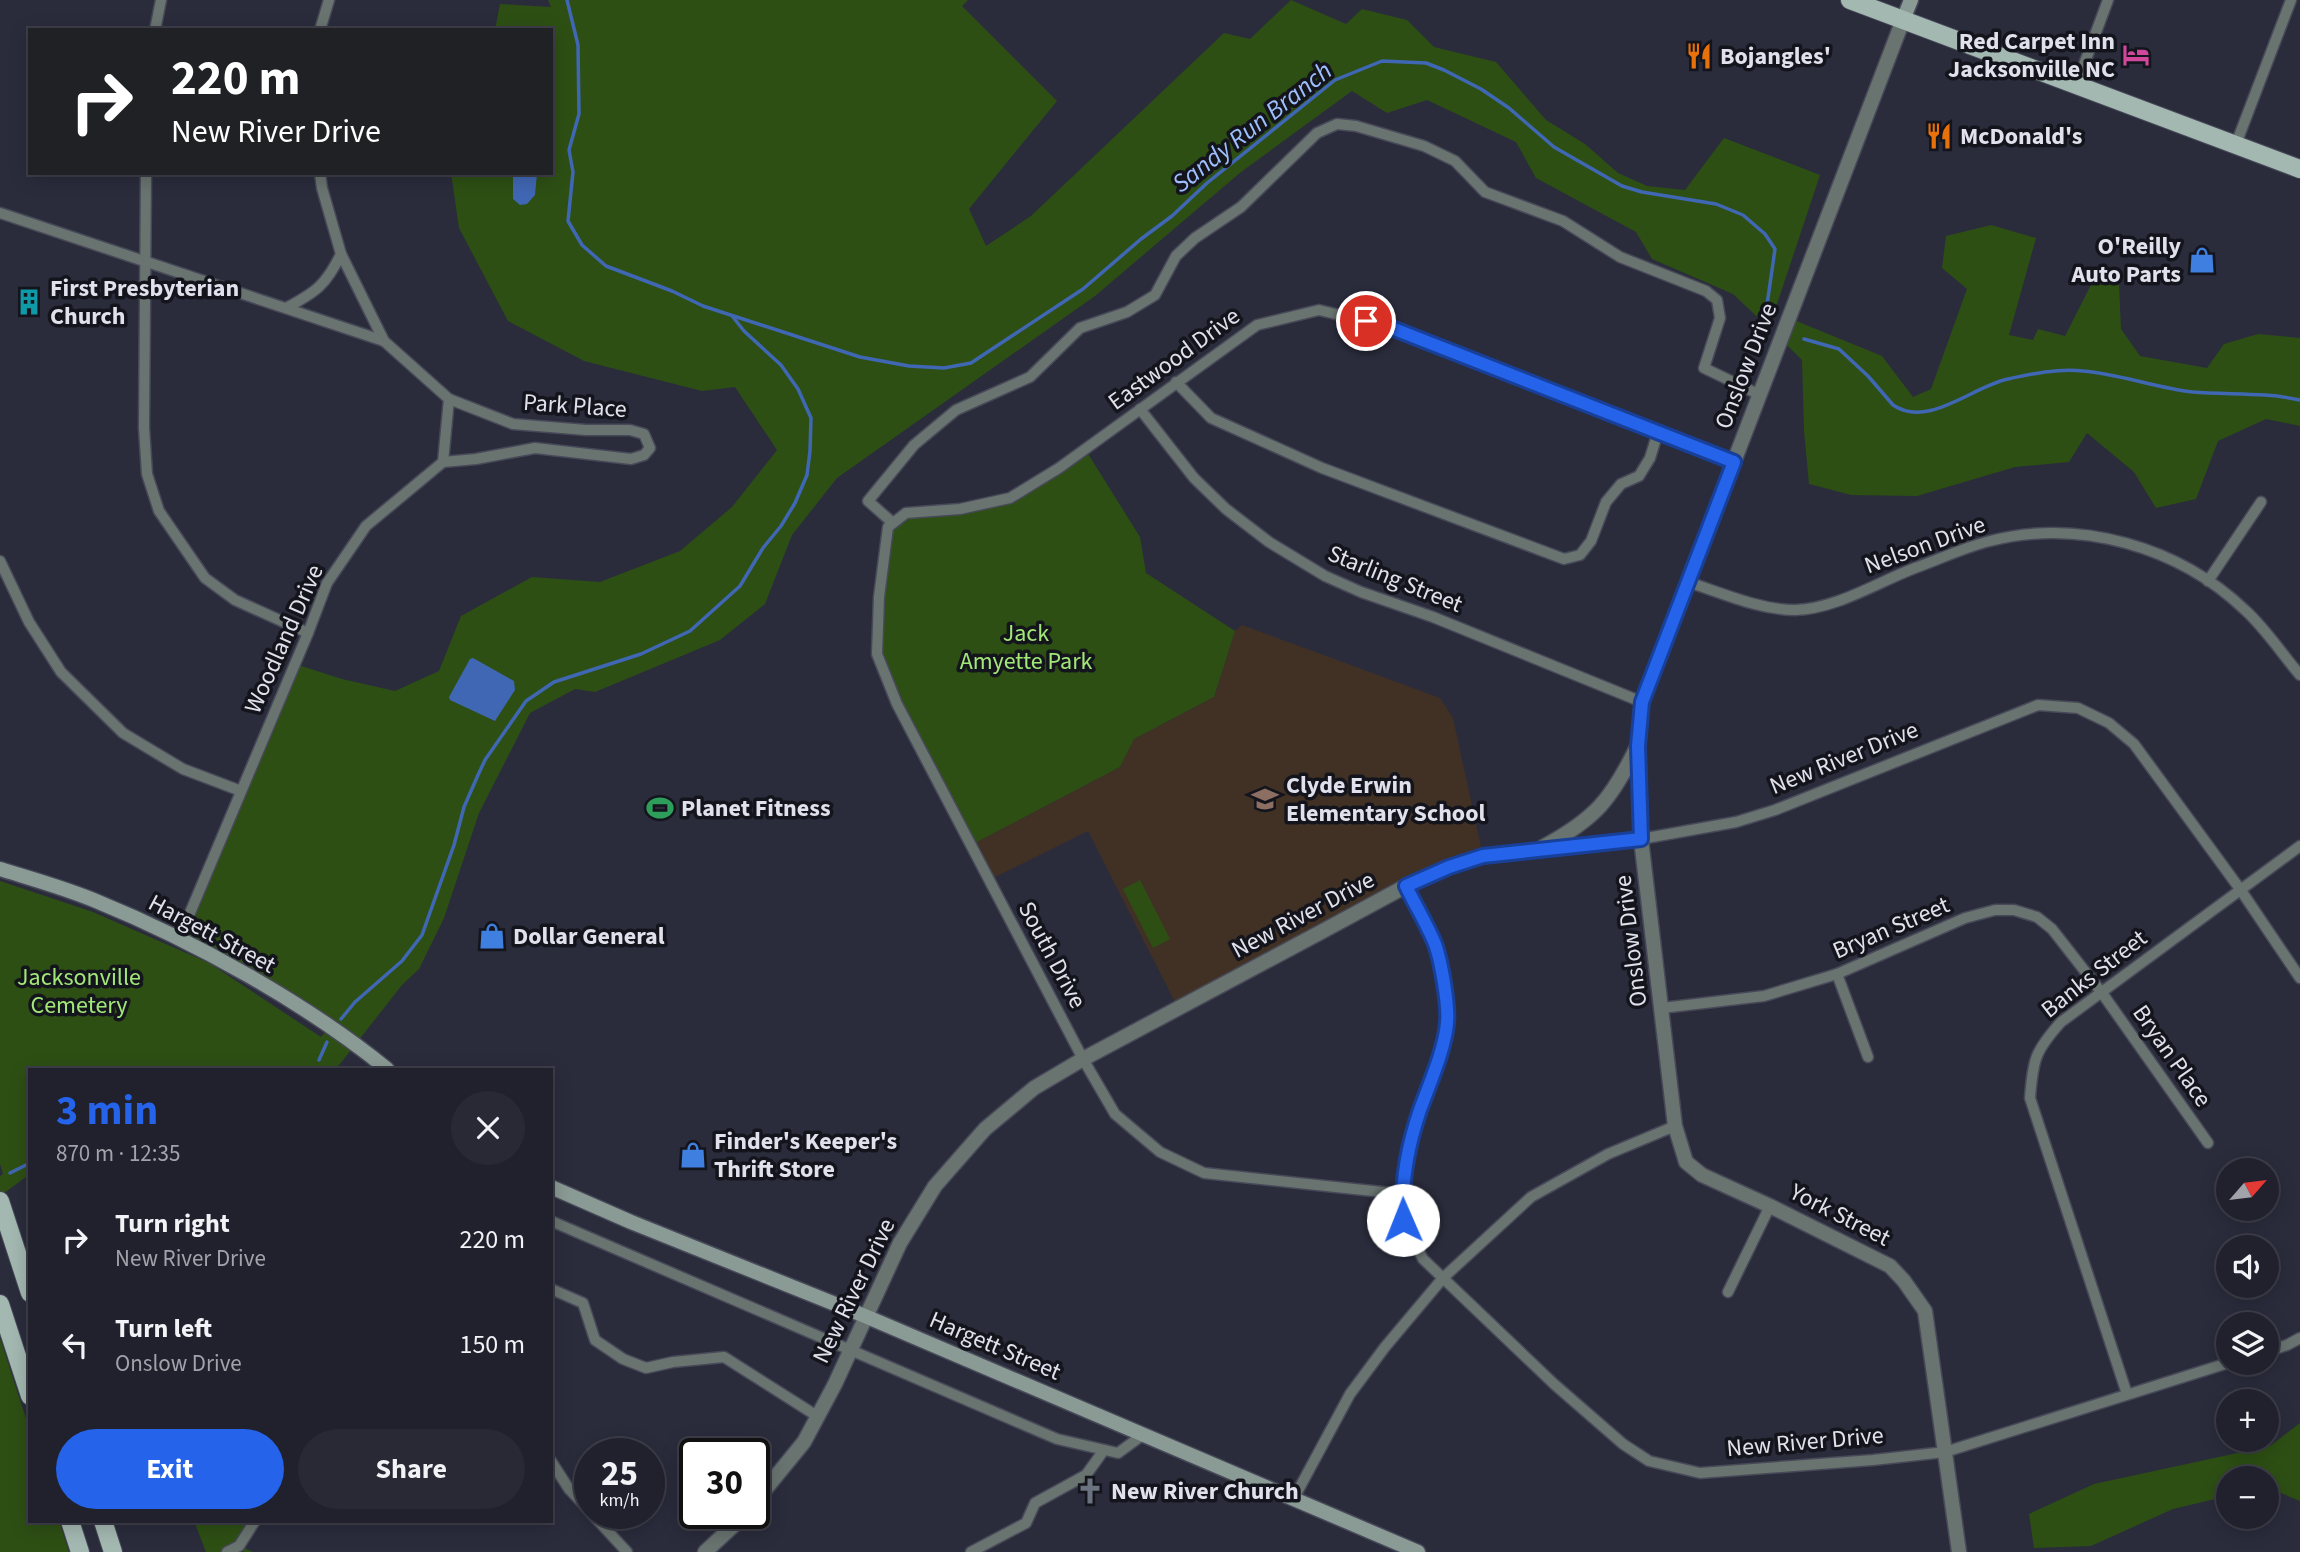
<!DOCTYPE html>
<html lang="en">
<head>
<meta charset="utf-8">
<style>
  :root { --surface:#20212d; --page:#282935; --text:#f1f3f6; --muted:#a2a3aa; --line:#3d3e49; --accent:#2563eb }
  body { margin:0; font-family:"Source Sans 3",sans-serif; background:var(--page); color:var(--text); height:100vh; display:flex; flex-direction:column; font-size:26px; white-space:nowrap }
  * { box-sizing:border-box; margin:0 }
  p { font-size:23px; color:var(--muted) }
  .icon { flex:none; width:38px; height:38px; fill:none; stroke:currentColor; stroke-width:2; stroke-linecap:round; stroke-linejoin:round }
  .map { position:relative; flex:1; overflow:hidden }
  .sheet { position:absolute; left:28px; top:1068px; width:525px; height:455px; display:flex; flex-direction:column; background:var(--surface); border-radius:0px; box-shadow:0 4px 18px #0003,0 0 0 2px var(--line) }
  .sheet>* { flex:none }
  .banner { position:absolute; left:28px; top:28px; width:525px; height:147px; border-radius:0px; box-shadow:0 4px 18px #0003,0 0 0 2px var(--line); background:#202124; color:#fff; overflow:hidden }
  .needle { width:46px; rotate:62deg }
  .tools { position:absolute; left:2216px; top:1158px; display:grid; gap:14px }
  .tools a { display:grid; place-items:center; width:63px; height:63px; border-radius:50%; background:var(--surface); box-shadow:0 4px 18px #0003,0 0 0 2px var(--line); font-size:35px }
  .speed { position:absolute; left:574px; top:1438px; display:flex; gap:14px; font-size:35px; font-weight:700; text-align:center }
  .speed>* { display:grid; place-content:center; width:91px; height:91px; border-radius:50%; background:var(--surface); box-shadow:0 4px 18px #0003,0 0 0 2px var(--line); line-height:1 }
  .speed small { font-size:18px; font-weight:400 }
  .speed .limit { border:4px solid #111; border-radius:10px; background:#fff; color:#111 }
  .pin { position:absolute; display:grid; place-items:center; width:60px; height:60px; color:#fff; margin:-30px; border:4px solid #fff; border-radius:50%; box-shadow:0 2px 7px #0007 }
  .me { position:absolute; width:77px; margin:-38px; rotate:359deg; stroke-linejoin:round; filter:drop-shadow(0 0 5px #0008) }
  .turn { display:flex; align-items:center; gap:24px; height:147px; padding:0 28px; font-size:32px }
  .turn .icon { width:91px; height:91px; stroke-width:2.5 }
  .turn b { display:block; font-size:49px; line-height:60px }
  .round { display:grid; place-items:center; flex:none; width:74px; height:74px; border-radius:37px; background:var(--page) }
  .headline { display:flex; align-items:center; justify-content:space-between; height:119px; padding:0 28px }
  h1 { font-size:42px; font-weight:700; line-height:52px; color:var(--accent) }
  .button { display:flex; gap:14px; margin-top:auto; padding:14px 28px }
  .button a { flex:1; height:80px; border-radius:42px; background:var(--accent); color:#fff; font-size:28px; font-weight:700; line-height:80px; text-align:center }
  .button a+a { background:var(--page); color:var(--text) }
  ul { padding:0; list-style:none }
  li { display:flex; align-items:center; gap:21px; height:105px; padding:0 28px }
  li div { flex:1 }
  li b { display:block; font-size:26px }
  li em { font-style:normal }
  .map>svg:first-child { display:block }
  .education { fill:#413125 }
  .green { fill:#2d4f14 }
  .water { fill:#4067b4 }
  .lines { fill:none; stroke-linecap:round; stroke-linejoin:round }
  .stream { stroke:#4067b4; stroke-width:3.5 }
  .minor-casing { stroke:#474958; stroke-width:13 }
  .tertiary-casing { stroke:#474958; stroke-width:17 }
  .secondary-casing { stroke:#474958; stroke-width:17 }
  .primary-casing { stroke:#474958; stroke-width:20 }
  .minor { stroke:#69736f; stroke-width:10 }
  .tertiary { stroke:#69736f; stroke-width:14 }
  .secondary { stroke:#8a9a94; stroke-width:14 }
  .primary { stroke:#a3b8b1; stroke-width:18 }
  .route-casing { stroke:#184099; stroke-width:18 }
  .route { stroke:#2563eb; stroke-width:12 }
  .labels { text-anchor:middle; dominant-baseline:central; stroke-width:7; stroke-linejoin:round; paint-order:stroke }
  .poi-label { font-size:24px; font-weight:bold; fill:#e0e1ec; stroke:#14151c; text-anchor:start }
  .street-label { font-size:24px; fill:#e0e1ec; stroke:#14151c }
  .park-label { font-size:24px; fill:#a2e778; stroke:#14151c }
  .water-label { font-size:26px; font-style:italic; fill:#9fc0fe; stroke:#14151c }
</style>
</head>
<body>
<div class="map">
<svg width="2300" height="1552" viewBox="0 0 2300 1552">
  <rect width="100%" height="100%" fill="#2a2c3c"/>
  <path class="education" d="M1242 625 1440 698 1453 718 1483 856 1449 867 1178 1008 1088 831 989 880 971 845 1120 767 1134 739 1214 697 1235 631Z"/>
  <g class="green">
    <path d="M548 0H968L962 6 1057 101 969 209 986 246 1031 216 1224 33 1250 39 1291 0 1346 24 1362 9 1407 20 1434 47 1496 62 1546 120 1585 144 1618 173 1647 186 1685 190 1724 138 1820 175 1769 328 1733 294 1652 259 1636 232 1536 178 1516 142 1427 100 1387 113 1352 91 1241 172 1095 296 837 478 792 535 765 604 720 640 595 692 575 689 530 713 479 813 444 918 419 969 402 985 336 1069H30V1174L0 1196V1176L3 1174 0 1164V881L93 912 209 963 321 1037 329 1027 179 939 295 664 342 679 395 691 439 671 461 616 532 577 600 582 680 551 732 507 777 450 735 387 702 391 584 361 508 321 459 228 451 173H551V30H495L500 4 551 7Z"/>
    <path d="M1991 225 2036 238 2009 335 2033 340 2038 329 2065 336 2094 279 2119 283 2121 329 2140 356 2207 368 2224 344 2258 334 2300 338V426L2266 419 2218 441 2196 499 2156 508 2134 472 2087 433 2069 462 2015 467 1917 496 1851 495 1809 484 1804 431 1802 360 1781 339 1789 318 1882 356 1913 397 1931 389 1967 289 1942 268 1946 236Z"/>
    <path d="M1085 449 1140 537 1146 573 1235 631 1214 697 1134 739 1120 767 971 845 877 654 888 527 906 513 1010 498Z"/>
    <path d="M1140 880 1170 939 1153 948 1123 889Z"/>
    <path d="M0 1338 30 1431V1521H59L69 1552H0Z"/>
    <path d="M2300 1423V1501L2266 1487V1479H2228V1496L2173 1509 2091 1546 2034 1548 2029 1514 2094 1484 2270 1446Z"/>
    <path d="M194 1521H255L240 1546 253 1552H244L239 1546 227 1552H206Z"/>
  </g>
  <g class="water">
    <path d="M513 173H537L535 195 527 204 520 205 513 199Z"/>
    <path d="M473 658 514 681 515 690 495 721 450 700 449 697 470 659Z"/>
  </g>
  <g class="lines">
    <g class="stream">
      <path d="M567 0 578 45 579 114 569 150 573 172 568 221 582 245 606 266 672 291 703 306 860 357 909 366 944 368 971 363 1083 289 1141 239 1172 216 1207 183 1335 80 1382 61 1426 63 1444 70 1481 89 1509 108 1554 147 1622 186 1642 192 1716 204 1743 215 1765 234 1775 249 1766 312"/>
      <path d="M1804 339 1839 349 1868 376 1893 405C1928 429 1973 386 2008 379 2031 374 2059 368 2083 371 2120 374 2156 388 2193 392 2229 395 2264 392 2300 400"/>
      <path d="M341 1019 355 1002 402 961 422 935 454 845 464 807 478 775 485 760 526 701 554 682 641 654 690 631 740 586 763 548 781 526 795 503 807 475 810 451 811 418 798 389 781 365 744 331 733 317"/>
      <path d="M319 1060 327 1042"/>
      <path d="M10 1173 30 1163"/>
    </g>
    <g class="minor-casing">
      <g id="minor">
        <path d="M155 30 161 0"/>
        <path d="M320 30 329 0"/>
        <path d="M2076 86 2108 0"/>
        <path d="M2236 144 2291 0"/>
        <path d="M146 173 144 428 147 474 159 511 205 578 235 600 308 633"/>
        <path d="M320 173 322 188 341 254 384 341 449 399 513 424 586 430H630L644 434 650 448 644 455 631 459 535 448 476 459 443 462"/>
        <path d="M0 213 384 341"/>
        <path d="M286 308C316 292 326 285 341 254"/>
        <path d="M1176 382 1211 418 1322 468 1564 559 1580 555 1591 541 1606 502 1621 484 1639 476 1650 458 1658 432"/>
        <path d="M1140 409 1194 478 1226 509 1269 542 1325 576 1361 592 1433 617 1642 702"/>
        <path d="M893 523 868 501 914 445 956 410 1030 377 1080 328 1127 312 1155 295 1176 256 1195 238 1241 207 1317 133 1337 124 1356 126 1424 146 1455 161 1485 192 1563 221 1620 257 1706 291 1717 300 1720 318 1704 368 1760 395"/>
        <path d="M0 561 29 622 61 672 123 733 183 769 241 791"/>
        <path d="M2208 581 2261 502"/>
        <path d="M1688 582C1722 593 1760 610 1795 610 1836 609 1878 582 1915 568 1940 559 1965 547 1990 541 2080 518 2179 547 2245 610 2266 629 2282 654 2300 675"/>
        <path d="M1641 839 1736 822 1775 810 2038 705 2078 708 2109 723 2134 744 2240 889 2300 978"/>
        <path d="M1406 886 1435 945 1446 1002 1447 1024 1434 1072 1419 1114 1409 1154 1401 1194 1403 1221 1423 1259 1554 1384 1623 1444 1649 1461 1700 1473 1873 1460 1945 1452 2228 1363"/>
        <path d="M179 939 308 633 327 583 366 526 443 462 449 399"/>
        <path d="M1837 974 1868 1057"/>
        <path d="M1662 1008 1764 996 1837 974 1965 918 1995 910H2014L2037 917 2052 929 2102 993 2208 1143"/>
        <path d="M1401 1194 1204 1173 1160 1152 1115 1114 1083 1059 897 704 877 654 879 597 888 527 906 513 960 509 1010 498 1059 468 1257 325 1319 310 1389 327 1734 462"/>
        <path d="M551 1221 1057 1439 1118 1453 1144 1434"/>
        <path d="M551 1289 583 1303 595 1340 623 1359 646 1368 673 1362 724 1357 817 1416"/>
        <path d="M1728 1292 1770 1206"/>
        <path d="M2266 1352 2287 1345 2300 1338"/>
        <path d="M2127 1394 2030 1098C2033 1059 2035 1051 2061 1022L2300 846"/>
        <path d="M551 1461 569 1489 590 1511"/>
        <path d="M1294 1498 1350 1394 1385 1347 1443 1278 1531 1197 1608 1154 1675 1126"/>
        <path d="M592 1514 627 1552"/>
        <path d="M227 1552 239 1546 255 1521"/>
        <path d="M971 1552 1026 1523 1035 1503 1086 1475 1104 1450"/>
      </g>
    </g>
    <g class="tertiary-casing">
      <g id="tertiary">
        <path d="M1903 20 1642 702 1638 746 1641 839 1675 1126 1686 1162 1702 1175 1770 1206 1890 1266 1904 1281 1925 1311 1959 1552"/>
        <path d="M1543 847C1595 819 1611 800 1637 747"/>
        <path d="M754 1503 804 1442 835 1384 900 1243 935 1186 985 1129 1034 1088 1083 1059 1321 932 1406 886 1449 867 1483 856 1641 839"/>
        <path d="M705 1552 746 1514"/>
      </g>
    </g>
    <g class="secondary-casing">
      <g id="secondary">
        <path d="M1903 20 1911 0"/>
        <path d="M0 869C32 879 65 888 96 901 194 941 306 1003 387 1069"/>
        <path d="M551 1187 631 1222 865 1316 1418 1552"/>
      </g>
    </g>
    <g class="primary-casing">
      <g id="primary">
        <path d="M1850 0 2300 169"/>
        <path d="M0 1201 30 1293"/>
        <path d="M0 1304 30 1396"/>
        <path d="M70 1521 80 1552"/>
        <path d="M103 1521 113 1552"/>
      </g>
    </g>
    <use href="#minor" class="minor"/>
    <use href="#tertiary" class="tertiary"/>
    <use href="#secondary" class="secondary"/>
    <use href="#primary" class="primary"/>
  </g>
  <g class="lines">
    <g class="route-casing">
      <path id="route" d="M1366 321 1389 327 1734 462 1642 702 1638 746 1641 839 1483 856 1449 867 1406 886C1415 905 1427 924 1435 944 1441 960 1449 1006 1447 1023 1445 1049 1429 1085 1420 1110 1408 1145 1401 1184 1403 1220"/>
    </g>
    <use href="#route" class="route"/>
  </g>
  <defs>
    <g id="hotel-bare" transform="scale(2.1)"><path d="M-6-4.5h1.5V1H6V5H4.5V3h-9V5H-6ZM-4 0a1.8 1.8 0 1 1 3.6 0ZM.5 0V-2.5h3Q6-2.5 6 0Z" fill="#d1479c" stroke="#14151c" stroke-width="2.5" paint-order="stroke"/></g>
    <g id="restaurant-bare" transform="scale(2.1)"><path d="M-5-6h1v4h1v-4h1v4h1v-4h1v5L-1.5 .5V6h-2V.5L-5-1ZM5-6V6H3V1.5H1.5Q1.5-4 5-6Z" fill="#e8710a" stroke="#14151c" stroke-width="2.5" paint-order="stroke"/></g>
    <g id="shop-bare" transform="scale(2.1)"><path d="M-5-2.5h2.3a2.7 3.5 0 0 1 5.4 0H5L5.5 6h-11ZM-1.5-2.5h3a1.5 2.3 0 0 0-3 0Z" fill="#3f7fe0" stroke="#14151c" stroke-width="2.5" paint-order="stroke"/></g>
    <g id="building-bare" transform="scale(2.1)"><path d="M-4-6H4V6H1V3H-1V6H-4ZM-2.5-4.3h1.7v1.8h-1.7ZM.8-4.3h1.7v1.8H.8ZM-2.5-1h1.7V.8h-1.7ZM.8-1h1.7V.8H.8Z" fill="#0f9aa8" stroke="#14151c" stroke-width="2.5" paint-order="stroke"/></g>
    <g id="school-bare" transform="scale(2.1)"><path d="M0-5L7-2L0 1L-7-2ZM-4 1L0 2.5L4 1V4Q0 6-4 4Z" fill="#8d6e63" stroke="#14151c" stroke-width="2.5" paint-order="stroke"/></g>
    <g id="stadium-bare" transform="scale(2.1)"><path d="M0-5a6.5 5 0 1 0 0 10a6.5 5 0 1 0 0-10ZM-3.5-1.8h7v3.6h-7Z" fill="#2e9e5b" stroke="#14151c" stroke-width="2.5" paint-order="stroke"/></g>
    <g id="church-bare" transform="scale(2.1)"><path d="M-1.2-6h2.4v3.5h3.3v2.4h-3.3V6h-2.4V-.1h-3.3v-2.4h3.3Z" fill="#6b7280" stroke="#14151c" stroke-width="2.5" paint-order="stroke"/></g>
  </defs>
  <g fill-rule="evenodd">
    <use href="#hotel-bare" x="2136" y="55"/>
    <use href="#restaurant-bare" x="1699" y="56"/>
    <use href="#restaurant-bare" x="1939" y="136"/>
    <use href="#shop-bare" x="2202" y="260"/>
    <use href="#building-bare" x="29" y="302"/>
    <use href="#school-bare" x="1265" y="799"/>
    <use href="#stadium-bare" x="660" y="808"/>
    <use href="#shop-bare" x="492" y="936"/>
    <use href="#shop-bare" x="693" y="1155"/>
    <use href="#church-bare" x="1090" y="1491"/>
  </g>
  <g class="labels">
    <g class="poi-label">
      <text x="2115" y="41" text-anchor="end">Red Carpet Inn<tspan x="2115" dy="28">Jacksonville NC</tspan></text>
      <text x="1720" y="56">Bojangles'</text>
      <text x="1960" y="136">McDonald's</text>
      <text x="2181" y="246" text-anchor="end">O'Reilly<tspan x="2181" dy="28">Auto Parts</tspan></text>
      <text x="50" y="288">First Presbyterian<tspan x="50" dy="28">Church</tspan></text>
      <text x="1286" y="785">Clyde Erwin<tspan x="1286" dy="28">Elementary School</tspan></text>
      <text x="681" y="808">Planet Fitness</text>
      <text x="513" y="936">Dollar General</text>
      <text x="714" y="1141">Finder's Keeper's<tspan x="714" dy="28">Thrift Store</tspan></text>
      <text x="1111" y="1491">New River Church</text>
    </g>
    <g class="street-label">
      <text transform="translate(1174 359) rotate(-36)">Eastwood Drive</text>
      <text transform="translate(1746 366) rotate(-69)">Onslow Drive</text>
      <text transform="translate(575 406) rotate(4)">Park Place</text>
      <text transform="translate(1925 545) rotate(-20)">Nelson Drive</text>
      <text transform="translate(1395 579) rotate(22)">Starling Street</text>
      <text transform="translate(284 639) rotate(-66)">Woodland Drive</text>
      <text transform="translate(1844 758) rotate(-22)">New River Drive</text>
      <text transform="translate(1303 915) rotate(-28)">New River Drive</text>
      <text transform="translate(1891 928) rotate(-23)">Bryan Street</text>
      <text transform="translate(212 934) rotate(28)">Hargett Street</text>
      <text transform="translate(1631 941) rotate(-97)">Onslow Drive</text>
      <text transform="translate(1052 955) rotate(62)">South Drive</text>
      <text transform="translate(2094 974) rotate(-38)">Banks Street</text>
      <text transform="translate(2172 1056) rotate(55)">Bryan Place</text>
      <text transform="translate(1840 1215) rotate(27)">York Street</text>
      <text transform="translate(854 1291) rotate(-64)">New River Drive</text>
      <text transform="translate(995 1346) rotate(23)">Hargett Street</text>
      <text transform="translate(1805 1442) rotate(-5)">New River Drive</text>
    </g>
    <g class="park-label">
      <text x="1026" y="633">Jack<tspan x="1026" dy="28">Amyette Park</tspan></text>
      <text x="79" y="977">Jacksonville<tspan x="79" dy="28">Cemetery</tspan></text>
    </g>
    <g class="water-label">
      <text transform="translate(1252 127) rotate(-38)">Sandy Run Branch</text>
    </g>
  </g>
</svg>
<div class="tools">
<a><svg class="needle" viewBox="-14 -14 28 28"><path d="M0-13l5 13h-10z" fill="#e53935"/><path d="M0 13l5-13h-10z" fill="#a2a3aa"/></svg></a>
<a><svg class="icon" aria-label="sound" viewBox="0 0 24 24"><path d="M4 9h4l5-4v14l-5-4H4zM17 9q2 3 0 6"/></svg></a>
<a><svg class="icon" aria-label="layers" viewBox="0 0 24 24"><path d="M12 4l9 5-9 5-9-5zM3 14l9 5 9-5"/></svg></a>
<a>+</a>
<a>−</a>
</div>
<div class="speed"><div>25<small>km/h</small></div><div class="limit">30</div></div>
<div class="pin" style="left:1366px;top:321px;background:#d93025"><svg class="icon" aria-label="arrive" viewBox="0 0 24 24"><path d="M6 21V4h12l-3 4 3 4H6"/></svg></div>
<svg class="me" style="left:1403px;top:1220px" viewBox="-20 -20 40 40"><circle r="19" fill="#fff"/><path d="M0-13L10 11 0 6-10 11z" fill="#2563eb"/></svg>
<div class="banner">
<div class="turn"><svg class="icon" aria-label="right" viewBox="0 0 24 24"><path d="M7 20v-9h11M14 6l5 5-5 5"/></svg><div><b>220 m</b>New River Drive</div></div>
</div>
<section class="sheet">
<div class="headline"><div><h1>3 min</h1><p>870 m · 12:35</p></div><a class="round"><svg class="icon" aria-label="close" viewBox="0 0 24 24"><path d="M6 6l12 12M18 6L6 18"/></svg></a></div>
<ul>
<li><svg class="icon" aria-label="right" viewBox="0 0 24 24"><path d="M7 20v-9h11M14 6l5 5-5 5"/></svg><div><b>Turn right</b><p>New River Drive</p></div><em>220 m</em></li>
<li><svg class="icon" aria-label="left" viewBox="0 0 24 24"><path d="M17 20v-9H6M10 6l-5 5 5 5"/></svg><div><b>Turn left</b><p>Onslow Drive</p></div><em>150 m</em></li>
</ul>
<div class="button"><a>Exit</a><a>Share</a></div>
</section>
</div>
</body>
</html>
